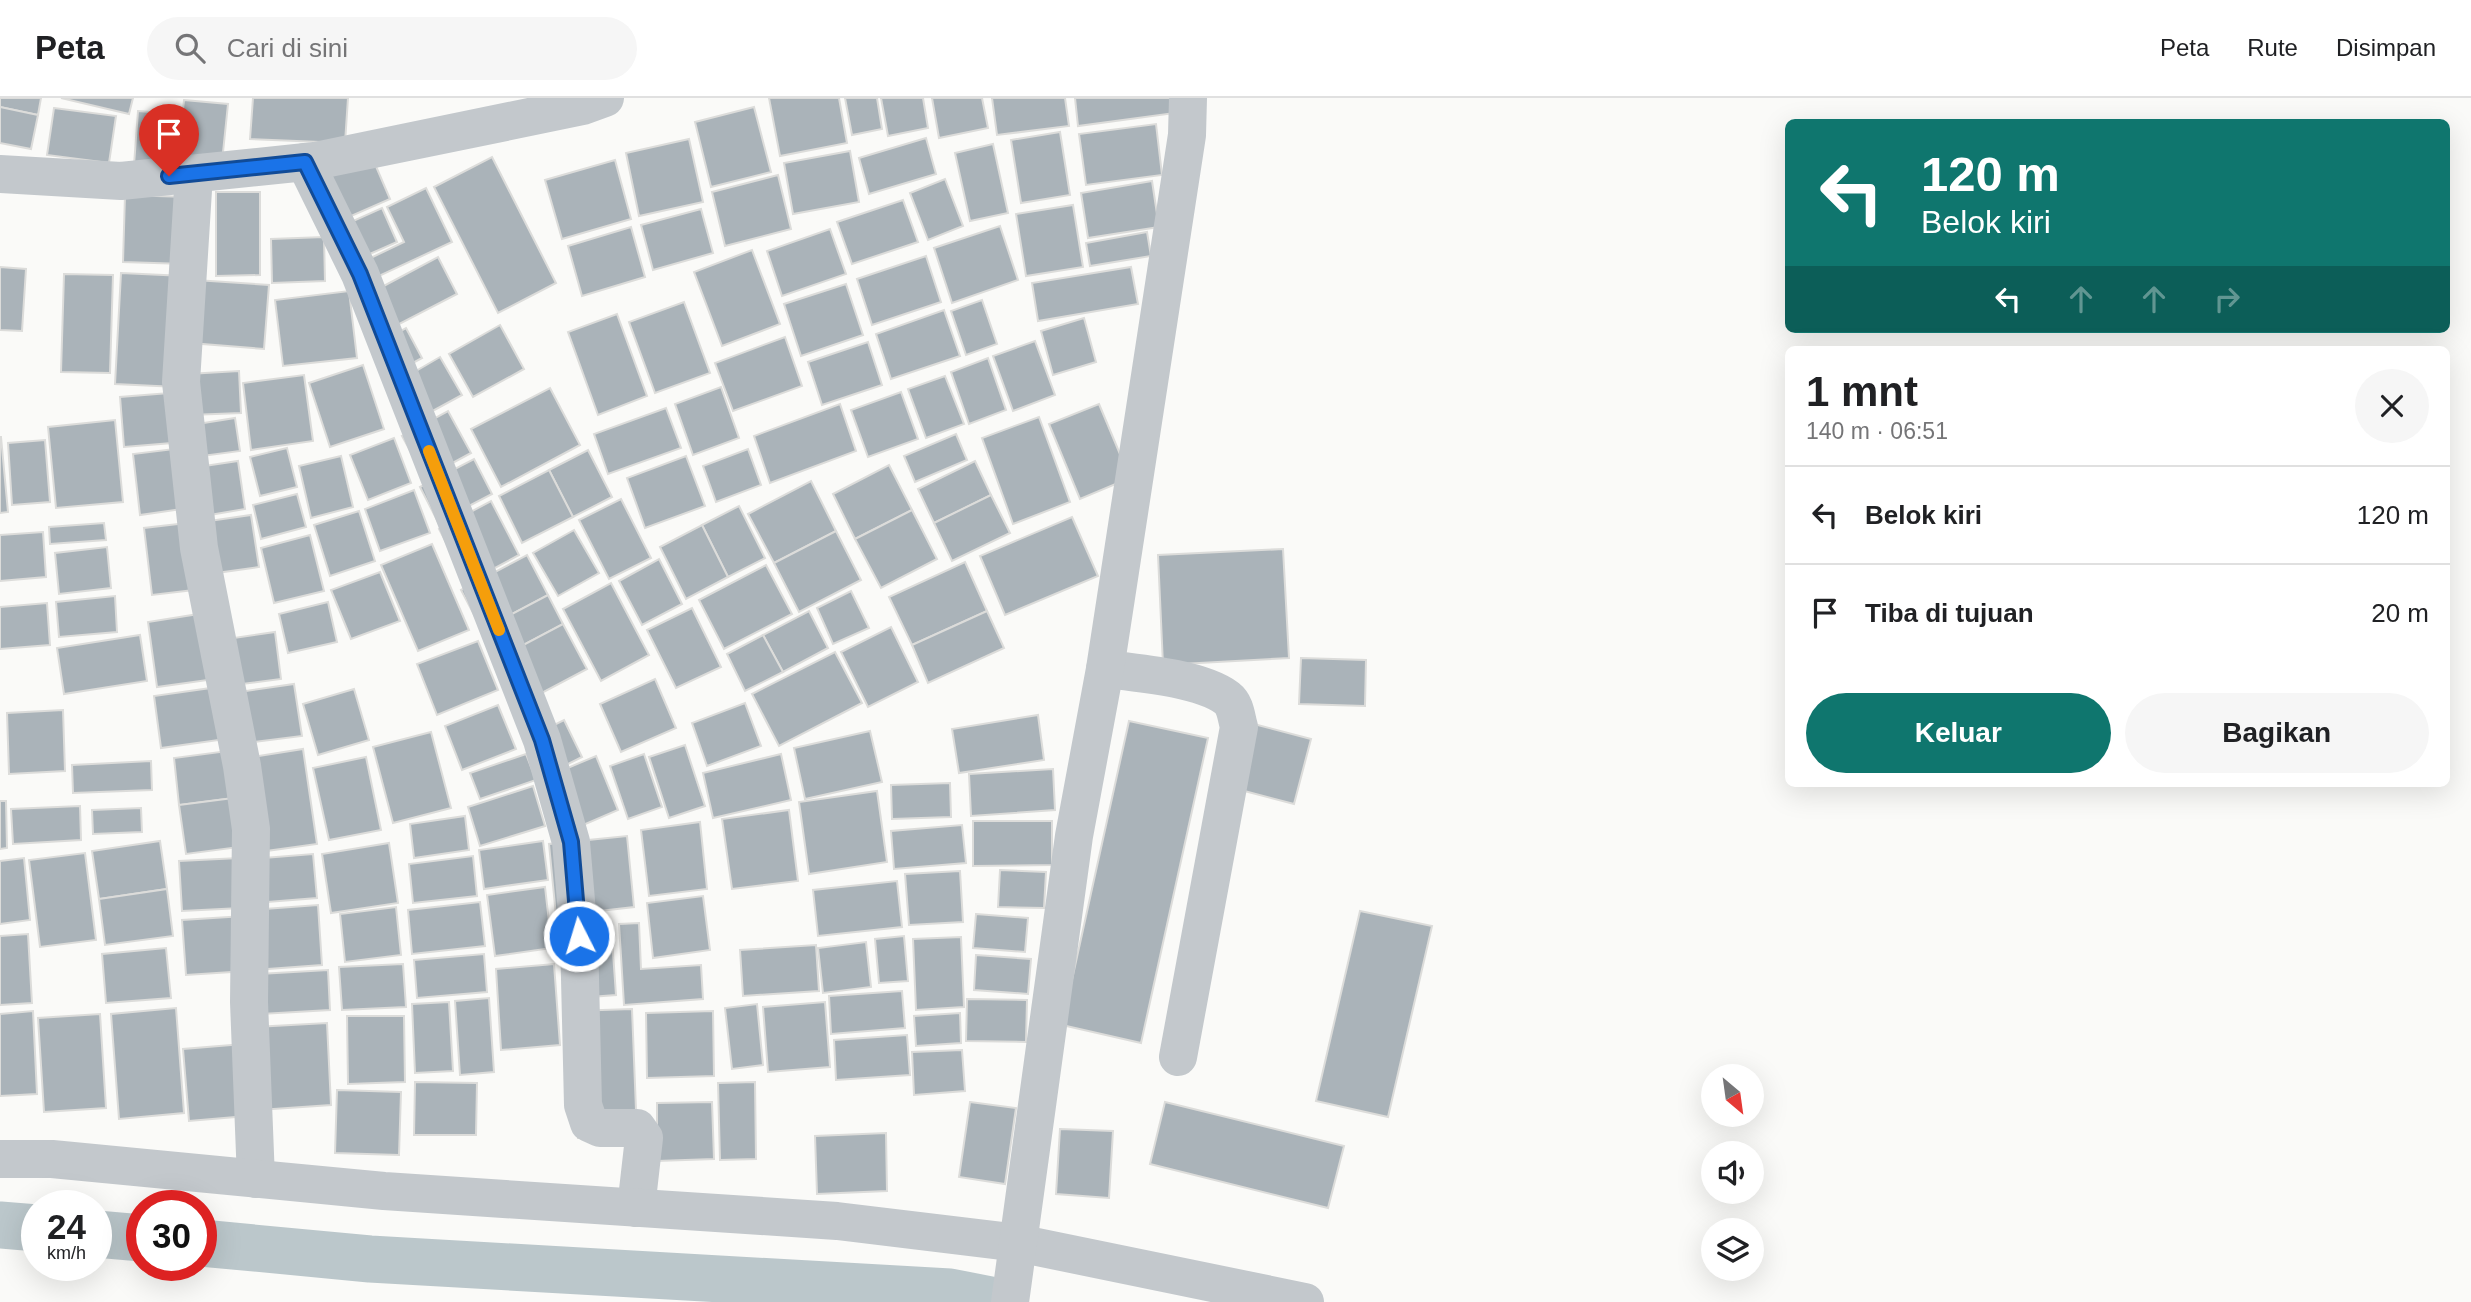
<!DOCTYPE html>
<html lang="id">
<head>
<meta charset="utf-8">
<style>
  :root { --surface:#fff; --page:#f6f6f6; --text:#202124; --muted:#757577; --line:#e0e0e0; --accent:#0f766e }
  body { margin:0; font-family:Helvetica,sans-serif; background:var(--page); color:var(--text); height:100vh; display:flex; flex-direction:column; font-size:26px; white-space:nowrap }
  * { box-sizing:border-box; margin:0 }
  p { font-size:23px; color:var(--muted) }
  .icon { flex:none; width:38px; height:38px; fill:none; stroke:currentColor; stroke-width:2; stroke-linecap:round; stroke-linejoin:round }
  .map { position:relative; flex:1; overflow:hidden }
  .details { position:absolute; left:1785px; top:248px; width:665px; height:441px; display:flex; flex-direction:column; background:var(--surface); border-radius:10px; box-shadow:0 7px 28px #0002 }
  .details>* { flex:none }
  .top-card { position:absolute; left:1785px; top:21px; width:665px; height:214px; border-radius:10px; box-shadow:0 7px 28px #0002; background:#0f766e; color:#fff; overflow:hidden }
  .needle { width:46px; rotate:151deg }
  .tools { position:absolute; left:1701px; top:966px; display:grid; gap:14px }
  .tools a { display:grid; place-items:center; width:63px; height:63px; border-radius:50%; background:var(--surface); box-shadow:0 7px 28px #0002; font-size:35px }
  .speed { position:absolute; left:21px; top:1092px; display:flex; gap:14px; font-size:35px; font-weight:700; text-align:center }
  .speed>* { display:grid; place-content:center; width:91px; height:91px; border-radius:50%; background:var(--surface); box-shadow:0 7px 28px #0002; line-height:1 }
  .speed small { font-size:18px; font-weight:400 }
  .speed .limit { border:10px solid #d22; background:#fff; color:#111 }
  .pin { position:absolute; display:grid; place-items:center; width:60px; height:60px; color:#fff; margin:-72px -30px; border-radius:50% 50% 50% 0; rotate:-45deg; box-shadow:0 0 7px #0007 }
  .pin .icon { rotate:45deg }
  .me { position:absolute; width:77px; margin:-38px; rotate:355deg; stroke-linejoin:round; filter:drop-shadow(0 0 5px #0008) }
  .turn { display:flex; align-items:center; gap:24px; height:147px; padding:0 21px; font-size:32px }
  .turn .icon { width:91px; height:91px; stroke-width:2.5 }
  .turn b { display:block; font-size:49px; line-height:60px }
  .lanes { display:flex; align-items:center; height:66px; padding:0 21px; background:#0003; justify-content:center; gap:35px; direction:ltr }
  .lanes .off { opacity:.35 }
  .round { display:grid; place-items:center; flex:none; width:74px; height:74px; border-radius:37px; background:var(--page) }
  .summary { display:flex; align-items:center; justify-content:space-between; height:119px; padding:0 21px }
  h1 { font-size:42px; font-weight:700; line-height:52px }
  .action { display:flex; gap:14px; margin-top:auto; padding:14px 21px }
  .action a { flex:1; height:80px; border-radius:42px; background:var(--accent); color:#fff; font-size:28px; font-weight:700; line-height:80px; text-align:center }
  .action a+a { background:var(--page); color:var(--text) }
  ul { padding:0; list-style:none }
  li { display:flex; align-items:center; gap:21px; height:98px; padding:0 21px; border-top:2px solid var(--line) }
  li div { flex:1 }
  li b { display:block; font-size:26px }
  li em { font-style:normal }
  header { display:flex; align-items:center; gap:42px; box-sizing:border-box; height:98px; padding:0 35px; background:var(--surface); border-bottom:2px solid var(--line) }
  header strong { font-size:33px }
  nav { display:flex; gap:38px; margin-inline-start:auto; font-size:24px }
  .search { width:490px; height:63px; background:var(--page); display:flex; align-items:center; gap:18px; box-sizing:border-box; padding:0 24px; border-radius:38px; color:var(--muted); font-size:26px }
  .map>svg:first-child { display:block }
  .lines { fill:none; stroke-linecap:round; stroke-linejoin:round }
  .canal { stroke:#bbc7cb; stroke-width:47 }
  .building { fill:#aab3b9; stroke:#dcdcda; stroke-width:2 }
  .minor { stroke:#c3c8cc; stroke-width:38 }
  .route-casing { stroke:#114b97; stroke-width:18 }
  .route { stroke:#1a73e8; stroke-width:12 }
  .slow { stroke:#f59e0b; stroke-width:12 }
</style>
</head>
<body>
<header>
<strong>Peta</strong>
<div class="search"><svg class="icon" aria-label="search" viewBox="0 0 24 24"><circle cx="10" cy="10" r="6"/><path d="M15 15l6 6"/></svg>Cari di sini</div>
<nav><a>Peta</a><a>Rute</a><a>Disimpan</a></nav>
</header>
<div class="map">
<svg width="2471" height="1204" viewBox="0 0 2471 1204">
  <rect width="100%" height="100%" fill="#fafaf8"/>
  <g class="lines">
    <g class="canal">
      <path d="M0 1127 37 1130"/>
      <path d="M96 1136 142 1140"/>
      <path d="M201 1145 370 1161 950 1194 1001 1204"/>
    </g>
  </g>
  <g class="building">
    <path d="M0 0H41L38 17 0 9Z"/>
    <path d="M61 0H133L129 16Z"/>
    <path d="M253 0H348L345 45 250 41Z"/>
    <path d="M769 0H839L847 45 780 58Z"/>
    <path d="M845 0H877L882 31 852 37Z"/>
    <path d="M881 0H923L928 30 888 38Z"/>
    <path d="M932 0H982L988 30 939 40Z"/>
    <path d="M992 0H1065L1069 28 997 37Z"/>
    <path d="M1075 0H1173L1175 15 1078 28Z"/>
    <path d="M184 2 228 6 222 64 178 60Z"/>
    <path d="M0 9 38 17 31 51 0 45Z"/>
    <path d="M754 9 771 74 711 89 695 24Z"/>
    <path d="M54 10 116 18 109 65 47 57Z"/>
    <path d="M138 13 177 16 173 70 134 67Z"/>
    <path d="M1156 26 1162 77 1086 87 1079 36Z"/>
    <path d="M1060 34 1070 97 1021 105 1011 42Z"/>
    <path d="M926 40 936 76 869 96 859 60Z"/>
    <path d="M689 41 703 104 639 118 626 55Z"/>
    <path d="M993 46 1008 115 970 123 955 55Z"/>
    <path d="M850 53 859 104 793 116 784 65Z"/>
    <path d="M372 59 390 101 333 126 315 84Z"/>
    <path d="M492 59 556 185 498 215 434 89Z"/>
    <path d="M615 62 631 121 562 141 545 82Z"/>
    <path d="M778 77 791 131 725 148 712 94Z"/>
    <path d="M945 81 963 128 928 142 910 95Z"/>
    <path d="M1152 83 1159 129 1088 140 1081 95Z"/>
    <path d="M426 90 452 144 364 185 356 167 404 144 387 109Z"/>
    <path d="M216 94H260V177L216 178Z"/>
    <path d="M125 97 188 99 185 166 123 164Z"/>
    <path d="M903 102 918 144 852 166 837 124Z"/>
    <path d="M1073 107 1083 169 1026 178 1016 116Z"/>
    <path d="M382 110 397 144 347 166 333 132Z"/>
    <path d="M701 111 713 155 653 172 641 127Z"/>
    <path d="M1000 128 1018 182 952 205 934 150Z"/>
    <path d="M631 129 645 179 582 198 568 148Z"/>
    <path d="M830 131 846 176 782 198 767 153Z"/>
    <path d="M1147 134 1151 158 1090 168 1086 145Z"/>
    <path d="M324 139 325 183 272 185 271 141Z"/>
    <path d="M752 152 780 226 722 248 694 174Z"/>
    <path d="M926 158 941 204 872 227 857 181Z"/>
    <path d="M438 159 457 196 382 235 363 199Z"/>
    <path d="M0 169 26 171 22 233 0 232Z"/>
    <path d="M1131 169 1138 206 1038 223 1032 185Z"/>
    <path d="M121 175 184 178 177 289 115 286Z"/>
    <path d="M64 176 113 177 110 275 61 274Z"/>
    <path d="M195 182 269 187 264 251 190 245Z"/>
    <path d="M846 186 863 237 801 258 784 206Z"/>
    <path d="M349 193 357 260 283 268 275 202Z"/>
    <path d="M982 202 997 246 966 257 951 213Z"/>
    <path d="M684 204 710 275 655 295 629 224Z"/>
    <path d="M944 212 960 258 891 281 876 236Z"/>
    <path d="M617 216 647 298 598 317 568 234Z"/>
    <path d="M1084 220 1096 264 1053 277 1041 233Z"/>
    <path d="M500 227 524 271 473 299 449 256Z"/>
    <path d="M406 230 422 260 389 278 373 248Z"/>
    <path d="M785 239 802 288 733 313 715 265Z"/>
    <path d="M1035 243 1055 297 1013 313 993 258Z"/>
    <path d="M868 244 882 287 822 307 808 264Z"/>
    <path d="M440 259 462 297 407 327 387 290Z"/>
    <path d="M988 260 1006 312 969 326 951 274Z"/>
    <path d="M363 267 384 331 330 349 309 285Z"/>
    <path d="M239 273 241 315 190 317 188 276Z"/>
    <path d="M304 277 313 343 251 352 243 285Z"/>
    <path d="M945 278 964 326 926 340 908 291Z"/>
    <path d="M721 289 739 340 693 357 675 306Z"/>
    <path d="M550 290 580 347 501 389 471 331Z"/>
    <path d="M901 294 918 341 868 359 851 312Z"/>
    <path d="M169 295 172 345 124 349 120 299Z"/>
    <path d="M840 306 856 353 770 385 754 338Z"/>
    <path d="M1099 306 1130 380 1080 401 1049 326Z"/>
    <path d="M666 310 681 350 608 376 594 336Z"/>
    <path d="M448 313 471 355 425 380 402 338Z"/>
    <path d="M1039 319 1070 404 1013 426 982 340Z"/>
    <path d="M235 320 240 353 195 359 191 327Z"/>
    <path d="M115 322 123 404 56 410 48 329Z"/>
    <path d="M956 336 967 362 915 384 904 358Z"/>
    <path d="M1 339 8 414 0 415V339Z"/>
    <path d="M394 340 411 385 368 402 350 357Z"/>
    <path d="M45 342 50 404 12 407 8 345Z"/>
    <path d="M182 350 189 410 140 417 133 356Z"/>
    <path d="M287 350 297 389 260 398 250 359Z"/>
    <path d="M748 351 761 387 716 404 703 368Z"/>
    <path d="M588 352 612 399 573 419 549 372Z"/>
    <path d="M341 358 353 409 311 420 299 368Z"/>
    <path d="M686 358 705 408 645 430 627 380Z"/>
    <path d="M474 361 492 396 438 424 420 389Z"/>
    <path d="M238 363 245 411 198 419 191 370Z"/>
    <path d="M975 363 991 397 934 425 918 391Z"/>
    <path d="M889 367 912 412 855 441 833 396Z"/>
    <path d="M549 372 573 419 522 445 499 398Z"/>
    <path d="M811 383 836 433 774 465 748 416Z"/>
    <path d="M414 392 430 435 380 453 365 411Z"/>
    <path d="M297 396 306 429 261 441 253 407Z"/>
    <path d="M991 397 1010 435 952 463 934 425Z"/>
    <path d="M621 401 651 460 609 481 579 422Z"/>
    <path d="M491 403 519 457 467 485 439 431Z"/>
    <path d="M739 408 765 460 728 479 702 427Z"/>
    <path d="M912 412 937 461 881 490 855 441Z"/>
    <path d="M359 413 375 463 330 478 314 427Z"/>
    <path d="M251 417 259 469 209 476 202 424Z"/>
    <path d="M1072 419 1098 478 1005 517 980 458Z"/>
    <path d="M195 424 202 491 152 497 144 430Z"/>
    <path d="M104 425 106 442 50 446 49 429Z"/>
    <path d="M702 427 728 479 686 501 660 449Z"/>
    <path d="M574 432 599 475 558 498 533 455Z"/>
    <path d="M836 433 861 482 799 514 774 465Z"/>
    <path d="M43 434 46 479 0 483V437Z"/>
    <path d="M310 437 324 493 274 505 261 450Z"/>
    <path d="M432 446 469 532 418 553 381 467Z"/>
    <path d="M107 449 111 490 59 496 55 455Z"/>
    <path d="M1283 451 1289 560 1163 567 1158 457Z"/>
    <path d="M527 457 548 497 482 532 461 492Z"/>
    <path d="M659 461 682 506 642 527 619 483Z"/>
    <path d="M965 464 987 513 912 547 889 499Z"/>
    <path d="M766 467 792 516 724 551 699 502Z"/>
    <path d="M380 474 400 523 351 541 331 492Z"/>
    <path d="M611 485 649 557 601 583 563 511Z"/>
    <path d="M851 493 869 530 833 546 817 510Z"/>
    <path d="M548 497 563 526 497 561 482 532Z"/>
    <path d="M115 498 117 534 59 539 56 504Z"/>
    <path d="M328 504 337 544 288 555 279 516Z"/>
    <path d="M47 505 50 547 0 551V509Z"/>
    <path d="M692 510 721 569 676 590 647 532Z"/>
    <path d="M809 513 828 550 783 574 763 537Z"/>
    <path d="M987 513 1004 550 928 585 912 547Z"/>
    <path d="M205 515 215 581 157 589 148 524Z"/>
    <path d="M563 526 587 571 521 606 497 561Z"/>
    <path d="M891 529 918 584 868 609 841 554Z"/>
    <path d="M275 534 281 581 226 588 220 542Z"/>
    <path d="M140 537 147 583 64 596 57 550Z"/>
    <path d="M763 537 783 574 745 593 727 556Z"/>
    <path d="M478 543 498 592 437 617 417 566Z"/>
    <path d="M835 554 862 605 779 648 752 596Z"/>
    <path d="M1301 560 1366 562 1365 608 1299 606Z"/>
    <path d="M655 581 676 630 621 654 600 606Z"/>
    <path d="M294 586 302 638 239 646 232 595Z"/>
    <path d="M218 589 226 641 161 650 154 598Z"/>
    <path d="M354 591 369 642 318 657 303 606Z"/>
    <path d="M745 605 761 648 707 668 692 625Z"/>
    <path d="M498 607 516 651 462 672 445 628Z"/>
    <path d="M63 612 65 673 9 676 7 615Z"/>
    <path d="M1038 617 1044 662 959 675 952 631Z"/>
    <path d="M564 622 582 659 550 675 532 638Z"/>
    <path d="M1129 623 1208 640 1141 945 1062 927Z"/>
    <path d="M1250 625 1311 641 1294 706 1233 690Z"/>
    <path d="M870 633 882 684 805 701 794 650Z"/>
    <path d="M431 634 451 710 393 725 373 649Z"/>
    <path d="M685 647 705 708 669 720 649 659Z"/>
    <path d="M303 651 317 746 259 754 246 660Z"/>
    <path d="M235 652 241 699 179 707 174 660Z"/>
    <path d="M526 656 536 682 480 701 470 675Z"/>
    <path d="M644 656 662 709 628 721 610 668Z"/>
    <path d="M781 656 791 702 713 720 703 675Z"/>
    <path d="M596 658 618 712 574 731 551 677Z"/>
    <path d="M366 659 381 732 329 742 313 670Z"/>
    <path d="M151 663 152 692 73 695 72 667Z"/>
    <path d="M1053 671 1055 712 971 718 969 676Z"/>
    <path d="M950 685 951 719 892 721 891 687Z"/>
    <path d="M533 688 545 728 480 748 468 709Z"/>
    <path d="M877 693 887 764 809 776 799 704Z"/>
    <path d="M241 699 247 748 186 756 179 707Z"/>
    <path d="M0 703H6L7 750 0 751Z"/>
    <path d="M80 708 81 742 13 746 11 711Z"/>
    <path d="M141 710 142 734 93 736 92 712Z"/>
    <path d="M789 712 798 783 732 791 722 721Z"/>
    <path d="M465 718 469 752 414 760 410 726Z"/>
    <path d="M973 723H1052V767L973 768Z"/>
    <path d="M700 724 707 791 649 798 641 732Z"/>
    <path d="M962 727 966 765 894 771 891 733Z"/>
    <path d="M627 738 634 809 556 818 549 746Z"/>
    <path d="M160 743 167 791 99 801 92 753Z"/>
    <path d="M543 743 548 782 484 791 479 752Z"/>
    <path d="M389 745 398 805 331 815 322 756Z"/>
    <path d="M85 755 96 842 40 849 29 762Z"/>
    <path d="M313 756 317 800 255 805 251 761Z"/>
    <path d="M473 758 477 798 413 805 409 766Z"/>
    <path d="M24 760 30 822 0 826V763Z"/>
    <path d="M239 760 241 810 182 813 179 763Z"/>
    <path d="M1000 772 1046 774 1044 810 998 809Z"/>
    <path d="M960 773 963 824 909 827 905 776Z"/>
    <path d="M897 783 902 829 818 838 813 792Z"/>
    <path d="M545 789 552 850 495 858 487 797Z"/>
    <path d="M167 791 173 838 105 847 99 801Z"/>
    <path d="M703 798 710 852 653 860 647 805Z"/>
    <path d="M480 804 485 848 412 856 408 812Z"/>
    <path d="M318 807 322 867 254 872 250 812Z"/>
    <path d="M396 809 401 857 345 864 340 816Z"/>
    <path d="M1360 813 1432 828 1388 1019 1316 1003Z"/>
    <path d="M976 816 1028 820 1025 854 973 850Z"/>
    <path d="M244 818 247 873 186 877 182 822Z"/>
    <path d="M639 825 641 871 701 867 703 901 624 907 619 826Z"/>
    <path d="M611 826 616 897 564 901 559 830Z"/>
    <path d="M28 836 32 905 0 907V838Z"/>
    <path d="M904 838 908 883 879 885 875 841Z"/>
    <path d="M961 839 964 909 916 912 913 841Z"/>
    <path d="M866 844 871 889 823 895 818 850Z"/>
    <path d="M816 847 819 893 743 898 740 852Z"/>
    <path d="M166 850 171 900 106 905 102 856Z"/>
    <path d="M484 856 487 894 417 900 414 862Z"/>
    <path d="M976 857 1031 861 1028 896 974 892Z"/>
    <path d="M403 866 406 909 342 912 339 869Z"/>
    <path d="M554 866 560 947 501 952 496 871Z"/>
    <path d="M328 872 330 912 261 916 259 876Z"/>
    <path d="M902 893 905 930 831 936 829 898Z"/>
    <path d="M489 900 494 974 460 977 455 903Z"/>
    <path d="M967 901 1027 902 1026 944 966 943Z"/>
    <path d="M449 904 453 973 415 975 412 906Z"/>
    <path d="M825 904 830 969 768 974 763 909Z"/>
    <path d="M757 906 763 967 732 971 725 910Z"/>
    <path d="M176 910 184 1015 119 1021 111 916Z"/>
    <path d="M632 911 637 1037 578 1040 572 913Z"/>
    <path d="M33 913 37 996 0 998V916Z"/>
    <path d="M713 913 714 978 647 980 646 915Z"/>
    <path d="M960 915 961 945 916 948 914 918Z"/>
    <path d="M100 916 106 1010 44 1014 38 920Z"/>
    <path d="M347 918H404L405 984 348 986Z"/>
    <path d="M327 925 331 1007 259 1012 255 929Z"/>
    <path d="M907 937 910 977 836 982 834 942Z"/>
    <path d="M243 946 247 1018 189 1023 183 951Z"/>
    <path d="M962 952 965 993 914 997 912 954Z"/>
    <path d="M415 984 477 985 476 1037H414Z"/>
    <path d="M755 984 756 1061 720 1062 718 985Z"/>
    <path d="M337 992 401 994 399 1057 335 1055Z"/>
    <path d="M712 1004 714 1061 657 1063V1005Z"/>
    <path d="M970 1004 1016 1010 1005 1086 959 1079Z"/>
    <path d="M1165 1004 1344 1048 1328 1110 1150 1066Z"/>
    <path d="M1060 1031 1113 1033 1109 1100 1056 1096Z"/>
    <path d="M886 1035 887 1093 817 1096 815 1038Z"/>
  </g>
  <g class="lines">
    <g class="minor">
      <path d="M305 64 360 176 542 642 571 744 579 838 583 1007 589 1025 600 1030H637L644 1040 636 1110"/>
      <path d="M0 76 121 83 315 63 583 8 605 0"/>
      <path d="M194 76 181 284 199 450 242 668 251 731 249 904 256 1081"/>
      <path d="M1105 571C1138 575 1200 580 1227 600 1236 607 1236 619 1239 629L1178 959"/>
      <path d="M0 1061H52L384 1093 837 1123 1018 1145 1305 1204"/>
      <path d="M1010 1204 1074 738 1105 571 1187 37 1188 0"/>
    </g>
  </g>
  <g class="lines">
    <g class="route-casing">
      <path id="route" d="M169 78 305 64 360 176 542 642 571 744 579 838"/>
    </g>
    <use href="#route" class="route"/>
    <path class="slow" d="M429 353 499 532"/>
  </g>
</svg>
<div class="tools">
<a><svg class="needle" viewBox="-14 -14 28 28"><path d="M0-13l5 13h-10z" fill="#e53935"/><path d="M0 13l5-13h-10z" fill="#757577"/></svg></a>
<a><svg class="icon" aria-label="sound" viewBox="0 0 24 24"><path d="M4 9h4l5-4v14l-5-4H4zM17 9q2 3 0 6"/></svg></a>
<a><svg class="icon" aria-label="layers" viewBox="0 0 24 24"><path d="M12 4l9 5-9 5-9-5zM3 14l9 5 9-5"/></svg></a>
</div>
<div class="speed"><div>24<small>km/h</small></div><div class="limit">30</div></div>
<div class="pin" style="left:169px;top:78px;background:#d93025"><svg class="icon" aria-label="arrive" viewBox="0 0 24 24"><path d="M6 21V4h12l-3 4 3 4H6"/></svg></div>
<svg class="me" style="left:579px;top:838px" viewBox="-20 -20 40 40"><circle r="17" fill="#1a73e8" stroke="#fff" stroke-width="3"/><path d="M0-11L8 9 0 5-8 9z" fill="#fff"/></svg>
<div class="top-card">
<div class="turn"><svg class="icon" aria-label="left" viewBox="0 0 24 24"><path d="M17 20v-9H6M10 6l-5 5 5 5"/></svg><div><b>120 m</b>Belok kiri</div></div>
<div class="lanes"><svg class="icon" aria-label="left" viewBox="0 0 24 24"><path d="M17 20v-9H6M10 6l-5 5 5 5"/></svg><svg class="icon off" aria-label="ahead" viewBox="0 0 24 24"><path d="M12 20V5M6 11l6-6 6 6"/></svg><svg class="icon off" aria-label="ahead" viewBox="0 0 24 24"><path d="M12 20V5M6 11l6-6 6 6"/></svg><svg class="icon off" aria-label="right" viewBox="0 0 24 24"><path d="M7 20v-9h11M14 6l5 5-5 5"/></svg></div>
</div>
<section class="details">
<div class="summary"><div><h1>1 mnt</h1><p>140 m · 06:51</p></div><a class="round"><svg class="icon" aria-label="close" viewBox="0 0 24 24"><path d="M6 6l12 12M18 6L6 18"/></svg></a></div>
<ul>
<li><svg class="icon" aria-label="left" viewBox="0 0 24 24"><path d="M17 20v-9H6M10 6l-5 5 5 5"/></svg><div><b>Belok kiri</b></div><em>120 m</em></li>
<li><svg class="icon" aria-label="arrive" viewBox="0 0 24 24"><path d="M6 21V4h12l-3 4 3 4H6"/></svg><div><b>Tiba di tujuan</b></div><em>20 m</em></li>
</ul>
<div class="action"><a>Keluar</a><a>Bagikan</a></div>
</section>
</div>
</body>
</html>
